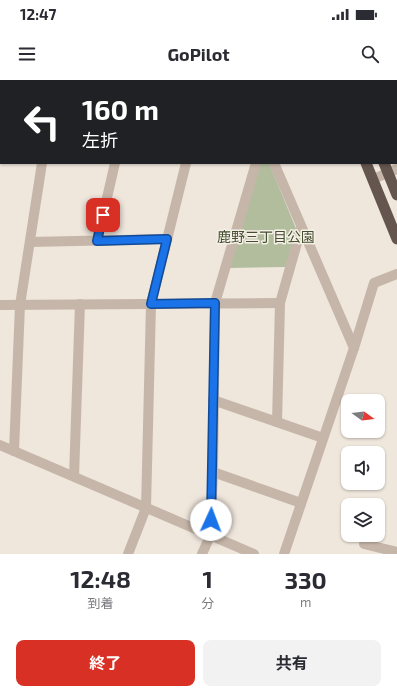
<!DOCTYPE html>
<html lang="ja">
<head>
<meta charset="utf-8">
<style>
  :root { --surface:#fff; --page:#f2f2f3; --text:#2b2b33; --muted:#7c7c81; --accent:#d93025 }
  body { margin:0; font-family:"Exo 2","Noto Sans JP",sans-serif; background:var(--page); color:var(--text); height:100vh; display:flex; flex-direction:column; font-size:15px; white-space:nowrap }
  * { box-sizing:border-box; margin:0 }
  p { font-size:13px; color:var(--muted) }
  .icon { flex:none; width:22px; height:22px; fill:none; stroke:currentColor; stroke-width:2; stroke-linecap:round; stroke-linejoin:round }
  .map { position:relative; height:474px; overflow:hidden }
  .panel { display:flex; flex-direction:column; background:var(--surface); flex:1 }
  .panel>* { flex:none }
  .hud { position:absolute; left:0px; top:0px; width:397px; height:84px; box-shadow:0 1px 3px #0004; background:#202124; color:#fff; overflow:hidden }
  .needle { width:26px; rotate:105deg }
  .tools { position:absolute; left:341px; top:314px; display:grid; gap:8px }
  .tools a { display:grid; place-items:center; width:44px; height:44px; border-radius:8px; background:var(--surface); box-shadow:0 1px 3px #0004; font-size:20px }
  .pin { position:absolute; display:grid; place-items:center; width:34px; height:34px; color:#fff; margin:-17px; border-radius:8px; box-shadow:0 2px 6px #0006 }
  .me { position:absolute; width:44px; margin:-22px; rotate:2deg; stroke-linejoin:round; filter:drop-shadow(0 0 3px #0008) }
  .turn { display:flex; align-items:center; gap:14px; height:84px; padding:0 16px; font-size:18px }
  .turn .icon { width:52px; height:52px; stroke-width:2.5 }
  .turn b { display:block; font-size:28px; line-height:34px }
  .eta { display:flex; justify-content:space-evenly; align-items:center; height:68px; text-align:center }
  .eta b { font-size:24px; font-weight:700; line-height:28px }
  .cta { display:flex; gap:8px; margin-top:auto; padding:8px 16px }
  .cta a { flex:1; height:46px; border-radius:8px; background:var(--accent); color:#fff; font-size:16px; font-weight:700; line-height:46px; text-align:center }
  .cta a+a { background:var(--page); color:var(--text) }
  .status { display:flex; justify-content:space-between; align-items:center; height:28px; padding:0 20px; background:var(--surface); direction:ltr }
  .status svg { height:11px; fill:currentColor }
  header { display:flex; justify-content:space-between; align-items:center; height:52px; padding:0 16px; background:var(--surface); font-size:18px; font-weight:700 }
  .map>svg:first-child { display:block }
  .green { fill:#b2bd9e }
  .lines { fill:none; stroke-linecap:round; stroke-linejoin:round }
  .minor { stroke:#c6b6a9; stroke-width:10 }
  .trunk { stroke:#64554e; stroke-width:11 }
  .route-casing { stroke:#114b97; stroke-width:10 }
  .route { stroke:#1a73e8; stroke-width:7 }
  .labels { text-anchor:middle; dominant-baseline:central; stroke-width:3; stroke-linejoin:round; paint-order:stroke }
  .park-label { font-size:14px; fill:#44502f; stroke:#f7f0e8 }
</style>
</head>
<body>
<div class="status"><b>12:47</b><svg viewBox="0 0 49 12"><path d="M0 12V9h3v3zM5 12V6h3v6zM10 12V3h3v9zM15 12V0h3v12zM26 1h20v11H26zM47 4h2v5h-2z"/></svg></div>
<header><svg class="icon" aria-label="menu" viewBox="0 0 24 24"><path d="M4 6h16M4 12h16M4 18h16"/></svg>GoPilot<svg class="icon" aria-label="search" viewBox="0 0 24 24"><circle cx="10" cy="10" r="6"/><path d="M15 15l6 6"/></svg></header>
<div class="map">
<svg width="397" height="474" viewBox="0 0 397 474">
  <rect width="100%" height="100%" fill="#efe6dc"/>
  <path class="green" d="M259 83H269L297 151 286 187 228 188Z"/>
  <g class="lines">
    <g class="minor">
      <path d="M242 0 243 1"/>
      <path d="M78 1 79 0"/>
      <path d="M148 1 149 0"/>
      <path d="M223 1 224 0"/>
      <path d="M0 13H1"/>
      <path d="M274 83 354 268"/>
      <path d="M373 99 397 89"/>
      <path d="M97 161 115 83"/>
      <path d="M30 162 167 159"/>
      <path d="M0 225 280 223"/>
      <path d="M213 320 323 358"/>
      <path d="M277 342 280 223 301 149"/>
      <path d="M0 365 254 474"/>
      <path d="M14 371 20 225 42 83"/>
      <path d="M213 392 301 423"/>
      <path d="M74 396 80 224"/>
      <path d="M364 464 397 472"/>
      <path d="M128 474 146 428 151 224 186 83"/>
      <path d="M202 474 210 456 213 392 215 223 256 83"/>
      <path d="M284 474 354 268 374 203 397 194"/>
    </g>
    <g class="trunk">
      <path d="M330 0V1"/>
      <path d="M348 0 349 1"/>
      <path d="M366 83 397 159"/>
      <path d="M384 83 397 115"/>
    </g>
  </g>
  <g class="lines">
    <g class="route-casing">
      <path id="route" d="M103 135 97 161 167 159 151 224 215 223 211 440"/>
    </g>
    <use href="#route" class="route"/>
  </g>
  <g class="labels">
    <g class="park-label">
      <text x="266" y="156">鹿野三丁目公園</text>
    </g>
  </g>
</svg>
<div class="tools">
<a><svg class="needle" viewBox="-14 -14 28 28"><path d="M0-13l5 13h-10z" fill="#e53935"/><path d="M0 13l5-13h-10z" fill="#7c7c81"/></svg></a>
<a><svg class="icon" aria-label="sound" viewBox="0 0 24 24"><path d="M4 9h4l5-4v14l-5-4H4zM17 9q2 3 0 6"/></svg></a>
<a><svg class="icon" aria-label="layers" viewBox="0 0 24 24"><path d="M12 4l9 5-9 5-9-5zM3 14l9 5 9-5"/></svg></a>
</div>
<div class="pin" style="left:103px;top:135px;background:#d93025"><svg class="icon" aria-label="arrive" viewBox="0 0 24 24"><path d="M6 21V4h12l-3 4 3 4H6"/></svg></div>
<svg class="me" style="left:211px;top:440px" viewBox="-20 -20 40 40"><circle r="19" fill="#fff"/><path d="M0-13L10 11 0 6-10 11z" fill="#1a73e8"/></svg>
<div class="hud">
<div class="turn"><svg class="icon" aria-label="left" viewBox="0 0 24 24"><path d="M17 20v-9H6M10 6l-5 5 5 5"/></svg><div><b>160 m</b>左折</div></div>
</div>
</div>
<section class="panel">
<div class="eta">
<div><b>12:48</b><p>到着</p></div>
<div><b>1</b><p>分</p></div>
<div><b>330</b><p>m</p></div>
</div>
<div class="cta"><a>終了</a><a>共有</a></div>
</section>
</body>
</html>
